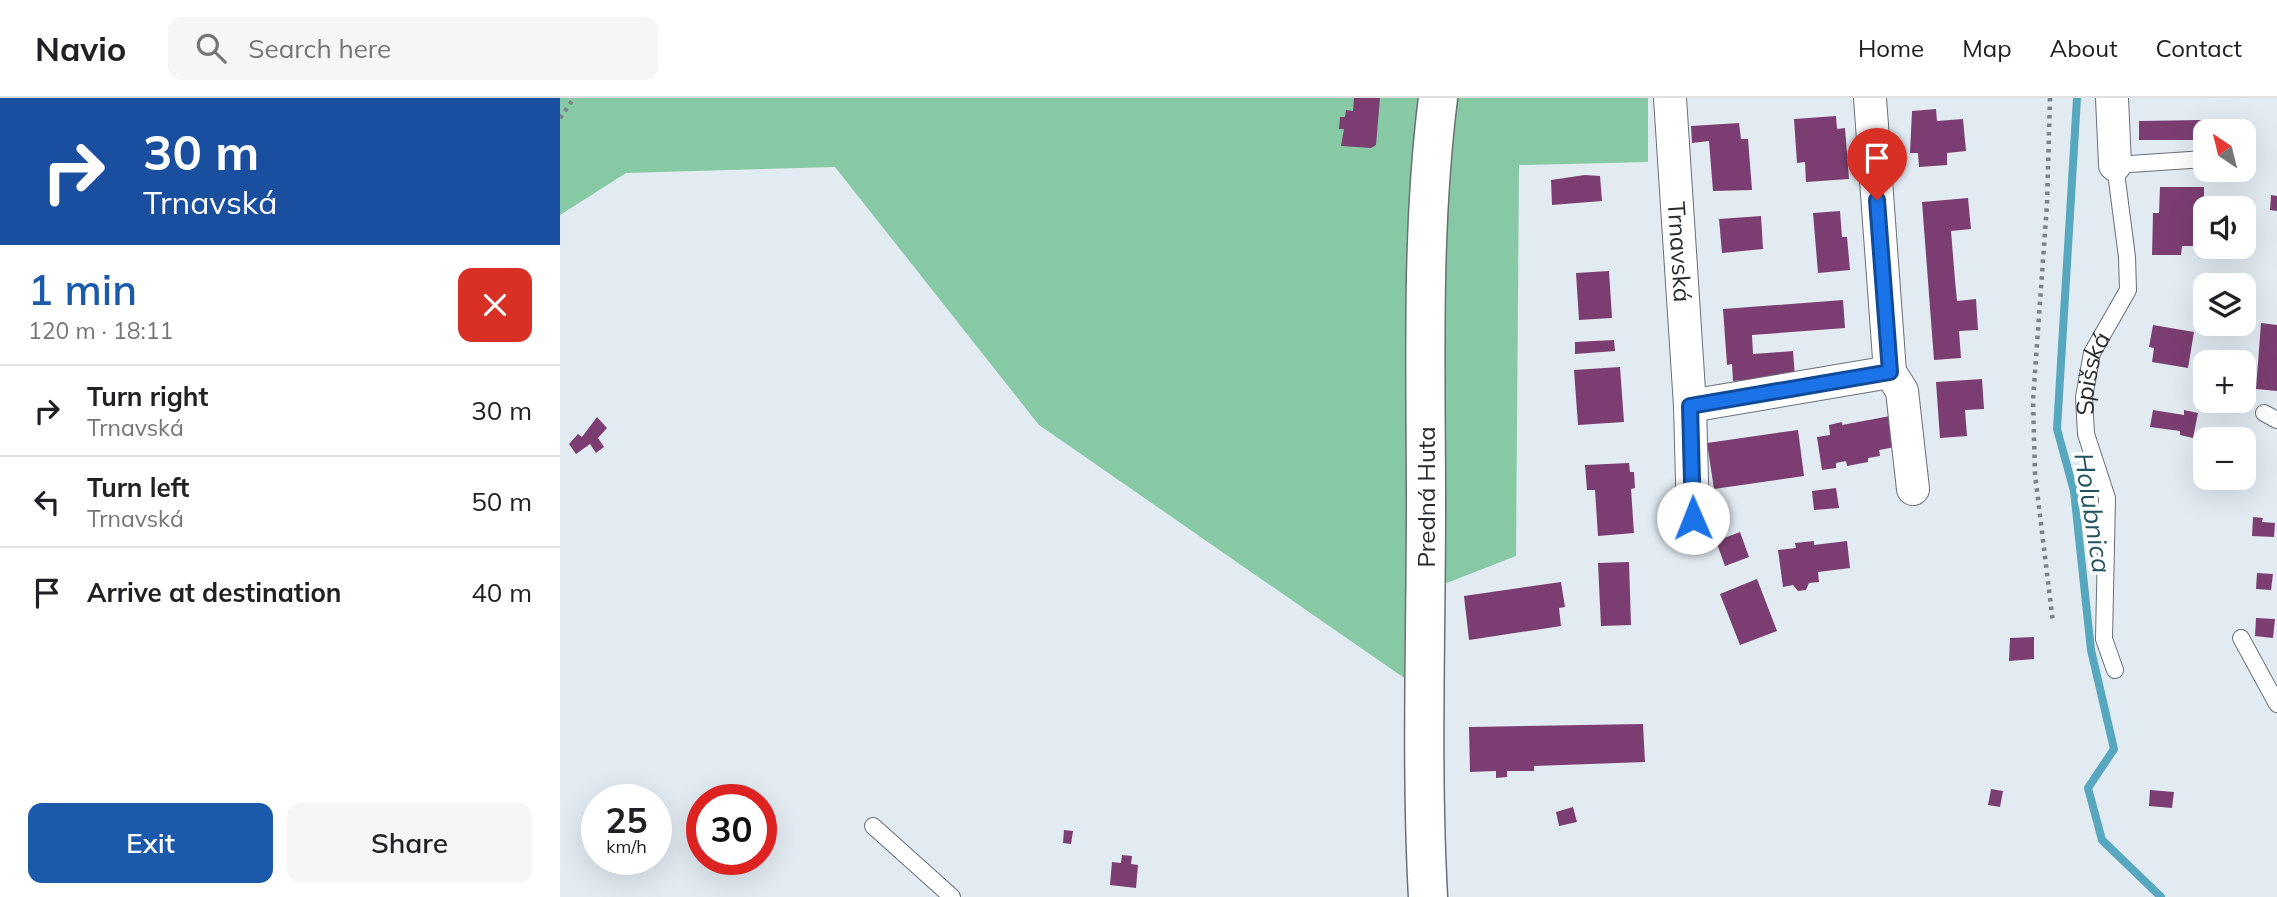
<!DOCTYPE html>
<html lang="en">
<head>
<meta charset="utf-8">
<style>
  :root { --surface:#fff; --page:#f6f6f6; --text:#202124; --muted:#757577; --line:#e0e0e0; --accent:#1b59aa }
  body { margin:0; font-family:Mulish,sans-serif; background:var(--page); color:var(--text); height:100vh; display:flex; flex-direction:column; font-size:26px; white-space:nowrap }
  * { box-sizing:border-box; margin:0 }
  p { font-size:23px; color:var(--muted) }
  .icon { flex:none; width:38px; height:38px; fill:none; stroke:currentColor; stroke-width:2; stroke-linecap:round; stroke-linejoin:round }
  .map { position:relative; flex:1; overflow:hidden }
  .details { display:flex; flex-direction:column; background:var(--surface); width:560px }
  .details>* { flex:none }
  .top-card { background:#1a4fa0; color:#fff; overflow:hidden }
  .needle { width:46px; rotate:325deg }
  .buttons { position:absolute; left:1633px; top:21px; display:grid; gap:14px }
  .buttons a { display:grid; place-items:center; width:63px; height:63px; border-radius:14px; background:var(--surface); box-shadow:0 7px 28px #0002; font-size:35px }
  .speed { position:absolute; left:21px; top:686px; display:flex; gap:14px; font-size:35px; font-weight:700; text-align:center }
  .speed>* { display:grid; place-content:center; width:91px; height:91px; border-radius:50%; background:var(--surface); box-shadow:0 7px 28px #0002; line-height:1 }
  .speed small { font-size:18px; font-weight:400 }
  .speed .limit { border:10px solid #d22; background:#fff; color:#111 }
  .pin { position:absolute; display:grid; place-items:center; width:60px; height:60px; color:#fff; margin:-72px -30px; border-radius:50% 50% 50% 0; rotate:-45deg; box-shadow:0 0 7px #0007 }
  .pin .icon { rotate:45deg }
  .me { position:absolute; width:77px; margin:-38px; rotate:359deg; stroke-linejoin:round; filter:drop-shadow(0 0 5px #0008) }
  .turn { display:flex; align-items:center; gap:24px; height:147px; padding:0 28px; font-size:32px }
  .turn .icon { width:91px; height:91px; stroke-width:2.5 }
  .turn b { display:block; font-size:49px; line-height:60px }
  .round { display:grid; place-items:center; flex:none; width:74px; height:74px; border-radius:14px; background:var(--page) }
  .overview { display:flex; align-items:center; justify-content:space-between; height:119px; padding:0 28px }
  h1 { font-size:42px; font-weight:600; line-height:52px; color:var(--accent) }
  .action { display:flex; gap:14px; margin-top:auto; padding:14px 28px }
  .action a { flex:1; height:80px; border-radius:14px; background:var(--accent); color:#fff; font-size:28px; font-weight:600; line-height:80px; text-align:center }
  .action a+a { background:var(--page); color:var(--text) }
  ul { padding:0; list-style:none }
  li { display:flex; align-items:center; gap:21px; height:91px; padding:0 28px; border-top:2px solid var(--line) }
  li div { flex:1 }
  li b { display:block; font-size:26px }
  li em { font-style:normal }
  header { display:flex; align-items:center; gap:42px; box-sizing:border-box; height:98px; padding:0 35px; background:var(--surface); border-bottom:2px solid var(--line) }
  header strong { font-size:33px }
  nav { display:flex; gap:38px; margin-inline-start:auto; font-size:24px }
  .search { width:490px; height:63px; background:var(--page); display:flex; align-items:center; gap:18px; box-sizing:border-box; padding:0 24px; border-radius:14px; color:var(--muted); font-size:26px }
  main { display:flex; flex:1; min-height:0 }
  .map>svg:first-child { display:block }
  .green { fill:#87c9a4 }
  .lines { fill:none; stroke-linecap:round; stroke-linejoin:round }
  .stream { stroke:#57a7be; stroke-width:8 }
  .building { fill:#7c3e72 }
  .service-casing { stroke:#697077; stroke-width:18 }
  .minor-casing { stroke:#697077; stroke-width:34 }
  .secondary-casing { stroke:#697077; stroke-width:41 }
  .path { stroke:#7c8286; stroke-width:4.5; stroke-dasharray:3.5 5; stroke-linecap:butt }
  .service { stroke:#fff; stroke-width:16 }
  .minor { stroke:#fff; stroke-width:32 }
  .secondary { stroke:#fff; stroke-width:38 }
  .route-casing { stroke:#114b97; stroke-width:18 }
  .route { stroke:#1a73e8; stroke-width:12 }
  .labels { text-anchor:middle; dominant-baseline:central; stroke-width:7; stroke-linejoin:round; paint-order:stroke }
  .street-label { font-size:24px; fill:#282b2e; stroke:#fff }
  .water-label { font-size:26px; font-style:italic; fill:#225360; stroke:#fff }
</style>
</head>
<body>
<header>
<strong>Navio</strong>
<div class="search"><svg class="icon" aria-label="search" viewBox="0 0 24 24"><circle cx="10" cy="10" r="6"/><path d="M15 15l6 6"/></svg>Search here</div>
<nav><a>Home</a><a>Map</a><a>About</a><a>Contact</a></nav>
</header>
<main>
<section class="details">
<div class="top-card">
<div class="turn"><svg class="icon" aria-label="right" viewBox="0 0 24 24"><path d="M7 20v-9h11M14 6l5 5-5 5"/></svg><div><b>30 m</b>Trnavská</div></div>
</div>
<div class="overview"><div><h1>1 min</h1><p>120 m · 18:11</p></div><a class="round" style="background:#d93025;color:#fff"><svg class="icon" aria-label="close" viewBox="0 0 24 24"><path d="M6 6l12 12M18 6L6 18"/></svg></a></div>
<ul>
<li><svg class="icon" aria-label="right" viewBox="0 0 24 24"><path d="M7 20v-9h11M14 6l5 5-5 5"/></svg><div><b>Turn right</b><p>Trnavská</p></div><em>30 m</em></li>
<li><svg class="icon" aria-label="left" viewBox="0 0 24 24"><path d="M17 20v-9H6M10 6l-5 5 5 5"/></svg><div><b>Turn left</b><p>Trnavská</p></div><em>50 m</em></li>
<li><svg class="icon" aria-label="arrive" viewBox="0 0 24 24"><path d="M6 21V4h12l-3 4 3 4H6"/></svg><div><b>Arrive at destination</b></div><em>40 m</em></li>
</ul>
<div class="action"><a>Exit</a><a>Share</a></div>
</section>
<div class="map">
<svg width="1717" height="799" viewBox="0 0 1717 799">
  <rect width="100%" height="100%" fill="#e2ebf2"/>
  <path class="green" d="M0 0H1088V64L959 67 956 458 884 486 876 602 479 327 275 69 66 75 0 117Z"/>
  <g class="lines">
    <path class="stream" d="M1517 0 1497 331 1514 393 1531 552 1554 651 1528 690 1542 742 1601 799"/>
  </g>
  <g class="building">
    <path d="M794 0H820L816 47 811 50 781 48 784 31H779L780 19H785L786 12 793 13Z"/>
    <path d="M1376 11 1377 23 1403 21 1406 53 1387 55V67L1359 69 1358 55H1350L1352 13Z"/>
    <path d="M1276 18 1277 31 1285 30 1289 81 1246 84 1245 64 1237 65 1234 21Z"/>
    <path d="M1641 22 1640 42H1579V23Z"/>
    <path d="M1179 25 1181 41H1188L1192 92 1153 93 1149 43 1132 45 1131 28Z"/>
    <path d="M1025 77 1040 78 1042 103 992 107 991 82Z"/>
    <path d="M1600 89H1644V148H1622L1621 157H1592L1593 115H1599Z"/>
    <path d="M1711 97 1717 98V113L1710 112Z"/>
    <path d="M1408 100 1411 131 1391 133 1395 182 1397 203 1416 201 1418 232 1399 233 1401 260 1374 262 1362 104Z"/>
    <path d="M1280 113 1282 139H1287L1290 172 1258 175 1253 115Z"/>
    <path d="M1201 118 1203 151 1162 155 1159 121Z"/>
    <path d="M1049 173 1052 220 1019 222 1016 175Z"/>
    <path d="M1283 202 1285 230 1192 237 1193 256 1233 253 1235 279 1173 283 1172 266 1167 267 1163 211Z"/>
    <path d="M1701 225 1717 227V293L1696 291Z"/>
    <path d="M1593 227 1634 234 1628 270 1592 264 1594 250 1589 249Z"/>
    <path d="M1054 242 1055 253 1015 256V244Z"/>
    <path d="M1060 269 1064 324 1018 327 1014 272Z"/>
    <path d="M1422 281 1424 311 1405 312 1407 338 1380 340 1376 284Z"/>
    <path d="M1593 312 1624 317V312L1638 315 1633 340 1620 337V333L1590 329Z"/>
    <path d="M1330 318 1335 349 1319 352 1320 358 1308 360V364L1287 368 1286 363 1276 365V370L1262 372 1257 339 1270 337 1269 327 1282 324V327Z"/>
    <path d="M37 319 47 330 38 340 44 349 36 355 30 346 16 356 9 346 18 336 22 339Z"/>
    <path d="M1238 332 1244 378 1154 391 1147 345Z"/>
    <path d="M1069 365 1070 374H1074L1075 390 1071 391 1074 435 1038 438 1035 392H1027L1025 367Z"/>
    <path d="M1276 390 1279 410 1254 412 1252 393Z"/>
    <path d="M1693 419 1703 420 1702 424 1715 425 1714 439 1692 438Z"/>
    <path d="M1180 434 1189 459 1165 468 1156 443Z"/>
    <path d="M1254 443V447L1287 443 1290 470 1258 474 1259 484 1249 485 1246 492 1238 493 1233 487 1223 489 1218 452 1236 450 1235 445Z"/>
    <path d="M1069 464 1071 527 1041 528 1038 465Z"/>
    <path d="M1697 475 1713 476 1711 492 1696 491Z"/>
    <path d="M1197 481 1217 533 1180 547 1160 496Z"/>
    <path d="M1001 484 1005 509 999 510 1001 528 909 542 904 498Z"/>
    <path d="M1696 520 1715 521 1713 540 1695 538Z"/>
    <path d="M1474 539V561L1449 563 1450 540Z"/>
    <path d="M1083 626 1085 664 974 668V673H947V679L936 680V673L910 674 909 629Z"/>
    <path d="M1431 691 1443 693 1440 709 1428 707Z"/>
    <path d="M1590 692 1614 694 1612 710 1589 708Z"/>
    <path d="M1013 709 1017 724 999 728 996 714Z"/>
    <path d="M504 732 513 733 511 746 503 745Z"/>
    <path d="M562 757 572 758 571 766 578 767 576 790 550 787 552 764 561 765Z"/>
  </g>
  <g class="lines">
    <g class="service-casing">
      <g id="service">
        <path d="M1704 315 1717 322"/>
        <path d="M1681 540 1717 606"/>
        <path id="s1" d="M1555 572 1544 541 1547 400 1526 336 1524 299 1532 255 1568 192 1567 159 1555 67 1645 61"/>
        <path d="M313 728 392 799"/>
      </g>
    </g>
    <g class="minor-casing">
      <g id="minor">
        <path id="s2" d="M1110 0 1130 308 1330 274 1310 0"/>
        <path d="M1552 0 1555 67"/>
        <path d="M1330 274 1342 293 1353 391"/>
        <path d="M1130 308 1133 420"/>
      </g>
    </g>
    <g class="secondary-casing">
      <path id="secondary" d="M868 799C861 669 866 538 866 407 866 272 861 135 878 0"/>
    </g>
    <g class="path">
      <path d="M1490 0 1487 106 1473 302 1475 376 1493 525"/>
      <path d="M0 20 14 0"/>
    </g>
    <use href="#service" class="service"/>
    <use href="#minor" class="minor"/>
    <use href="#secondary" class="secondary"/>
  </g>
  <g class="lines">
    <g class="route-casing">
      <path id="route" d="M1133 420 1130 308 1330 274 1317 102"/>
    </g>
    <use href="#route" class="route"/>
  </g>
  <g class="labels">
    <g class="street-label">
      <text stroke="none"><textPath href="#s2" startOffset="154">Trnavská</textPath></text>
      <text stroke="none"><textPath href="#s1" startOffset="303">Spišská</textPath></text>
      <text transform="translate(866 399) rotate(-90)">Predná Huta</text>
    </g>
    <g class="water-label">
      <text transform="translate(1533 415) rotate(81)">Holubnica</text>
    </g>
  </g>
</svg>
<div class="buttons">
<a><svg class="needle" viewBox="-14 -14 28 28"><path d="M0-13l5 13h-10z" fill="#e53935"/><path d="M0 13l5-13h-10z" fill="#757577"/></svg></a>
<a><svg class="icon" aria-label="sound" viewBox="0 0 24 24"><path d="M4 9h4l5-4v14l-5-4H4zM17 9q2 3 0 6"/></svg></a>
<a><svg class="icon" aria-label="layers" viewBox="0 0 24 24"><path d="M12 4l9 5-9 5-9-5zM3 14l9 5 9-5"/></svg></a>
<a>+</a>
<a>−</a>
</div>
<div class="speed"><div>25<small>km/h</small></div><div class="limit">30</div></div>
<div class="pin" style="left:1317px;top:102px;background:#d93025"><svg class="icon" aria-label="arrive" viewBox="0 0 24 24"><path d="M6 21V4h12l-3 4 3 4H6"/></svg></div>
<svg class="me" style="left:1133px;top:420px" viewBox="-20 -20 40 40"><circle r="19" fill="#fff"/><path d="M0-13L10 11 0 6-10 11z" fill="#1a73e8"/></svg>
</div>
</main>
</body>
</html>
